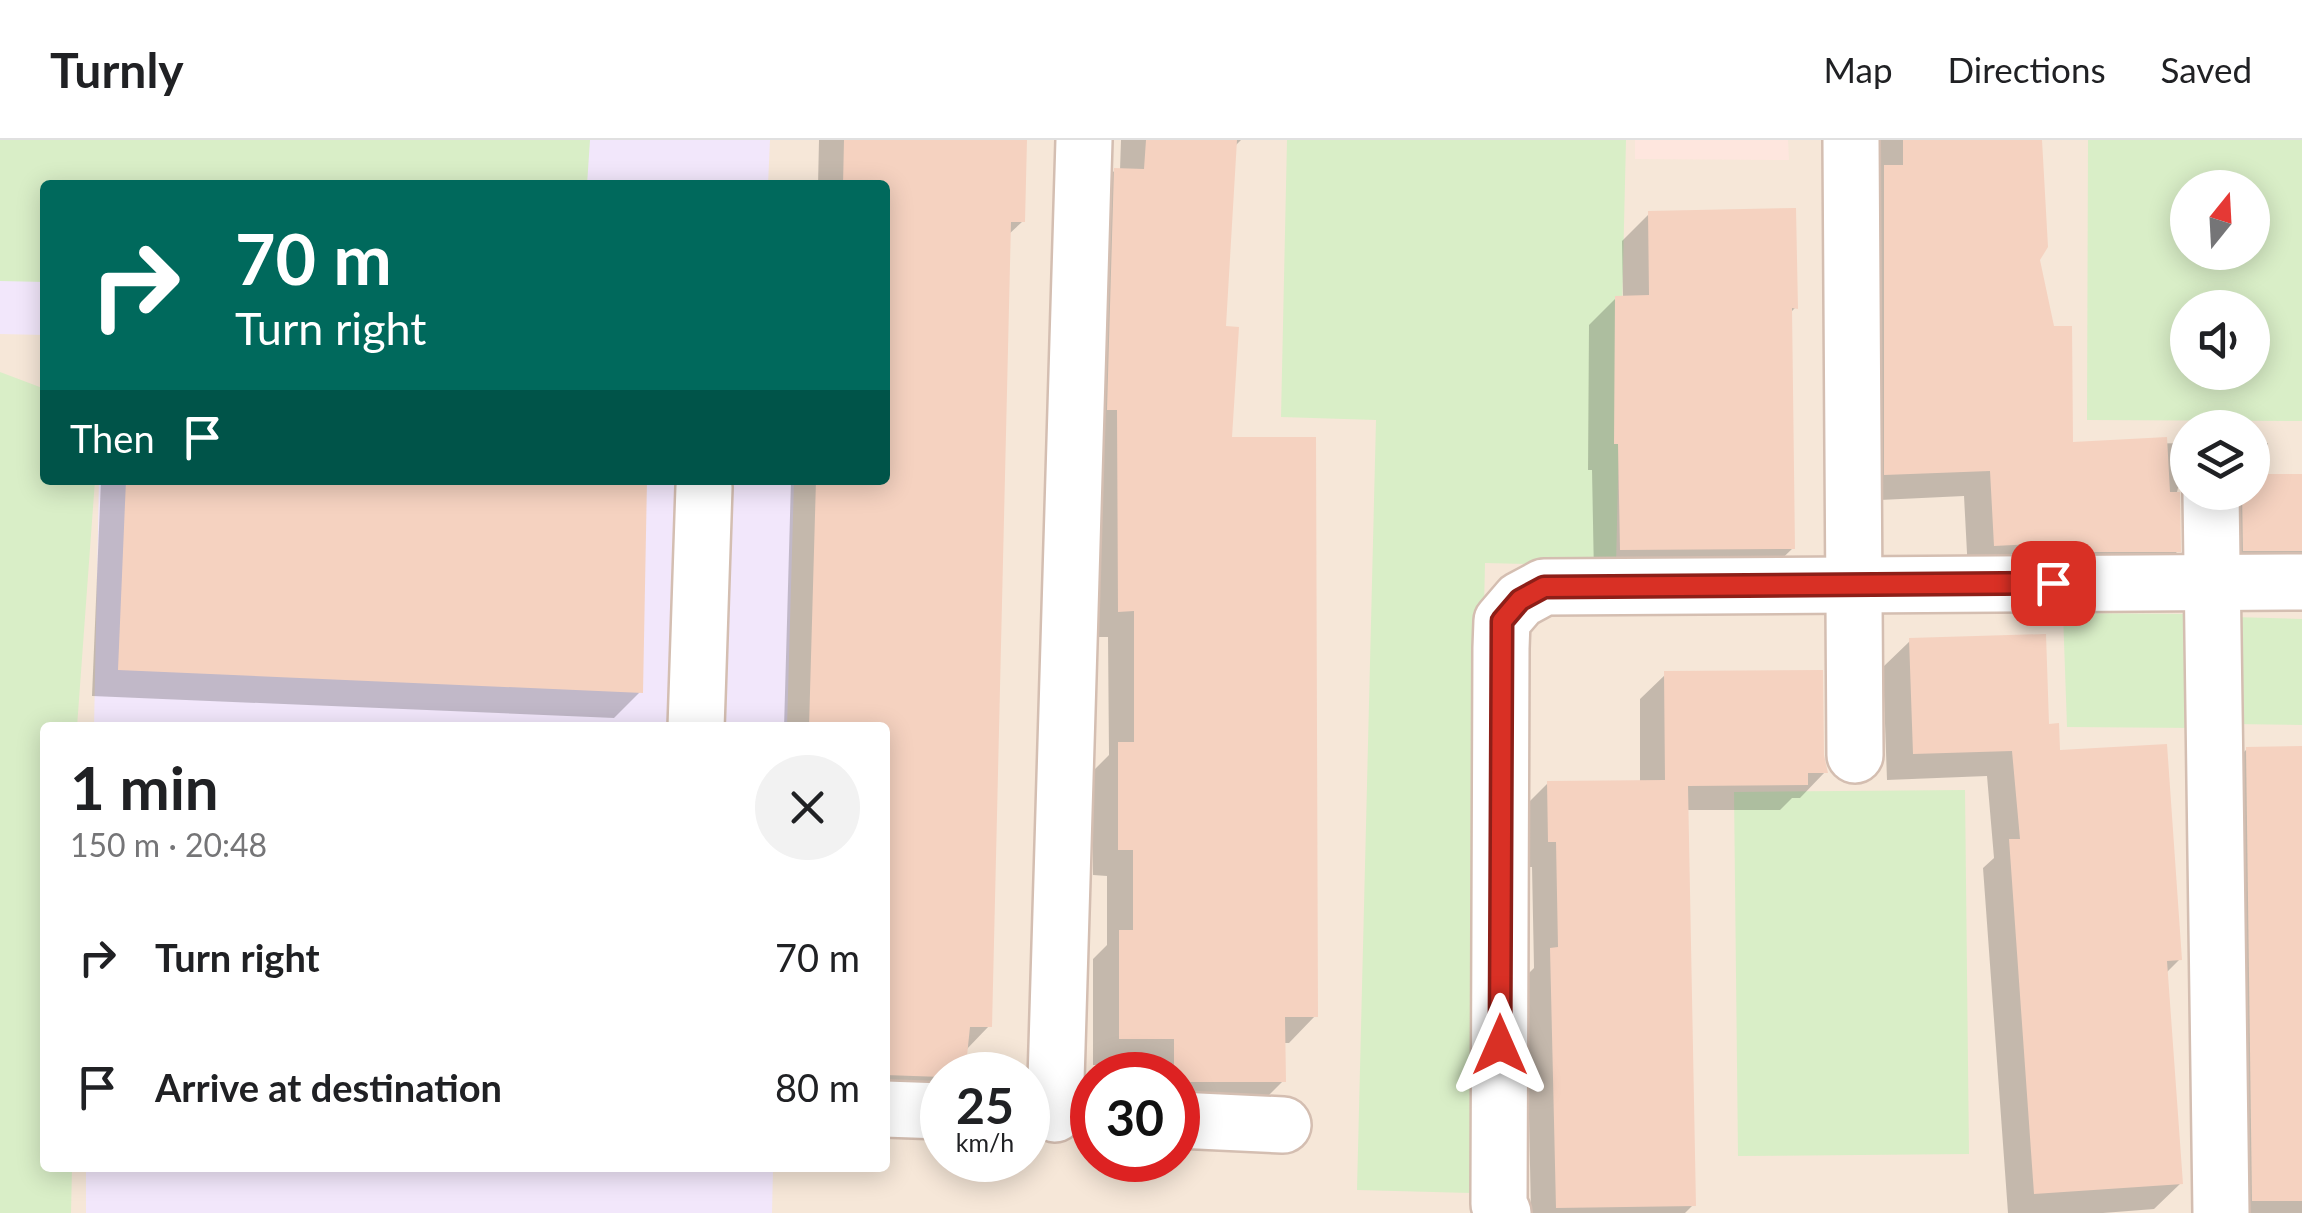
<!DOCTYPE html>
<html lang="en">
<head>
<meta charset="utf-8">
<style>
  :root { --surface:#fff; --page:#f2f2f2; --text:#202124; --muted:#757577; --line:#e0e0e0 }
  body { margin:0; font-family:Lato,sans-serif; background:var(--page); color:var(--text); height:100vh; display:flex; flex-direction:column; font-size:38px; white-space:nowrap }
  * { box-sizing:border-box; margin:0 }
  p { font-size:32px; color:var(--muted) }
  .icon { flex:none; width:55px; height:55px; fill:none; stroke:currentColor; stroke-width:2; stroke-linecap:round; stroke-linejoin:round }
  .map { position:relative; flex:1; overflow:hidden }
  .panel { position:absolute; left:40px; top:582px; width:850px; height:450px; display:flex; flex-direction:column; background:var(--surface); border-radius:10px; box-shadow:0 5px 25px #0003 }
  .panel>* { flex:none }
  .banner { position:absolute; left:40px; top:40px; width:850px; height:305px; border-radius:10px; box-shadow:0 5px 25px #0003; background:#00695c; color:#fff; overflow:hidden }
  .needle { width:65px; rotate:18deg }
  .fabs { position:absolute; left:2170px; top:30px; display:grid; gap:20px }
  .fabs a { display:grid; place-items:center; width:100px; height:100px; border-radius:50%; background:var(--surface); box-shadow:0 5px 25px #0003; font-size:50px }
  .speed { position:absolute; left:920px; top:912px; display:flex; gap:20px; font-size:50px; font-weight:700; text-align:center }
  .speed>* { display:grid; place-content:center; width:130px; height:130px; border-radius:50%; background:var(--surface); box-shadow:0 5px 25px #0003; line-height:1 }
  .speed small { font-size:25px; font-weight:400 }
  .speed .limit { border:15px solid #d22; background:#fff; color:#111 }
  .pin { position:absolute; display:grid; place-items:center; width:85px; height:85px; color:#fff; margin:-42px; border-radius:20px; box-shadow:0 5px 15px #0006 }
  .me { position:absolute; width:110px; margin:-55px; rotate:0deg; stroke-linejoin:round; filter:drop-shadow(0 0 8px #0008) }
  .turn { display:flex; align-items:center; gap:35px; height:210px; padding:0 30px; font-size:45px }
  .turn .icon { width:130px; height:130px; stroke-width:2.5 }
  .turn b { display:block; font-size:70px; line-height:85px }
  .then { display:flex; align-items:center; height:95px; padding:0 30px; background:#0003; gap:20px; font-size:38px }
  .round { display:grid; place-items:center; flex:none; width:105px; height:105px; border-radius:52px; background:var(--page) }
  .overview { display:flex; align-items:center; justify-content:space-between; height:170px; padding:0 30px }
  h1 { font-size:60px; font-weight:700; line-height:75px }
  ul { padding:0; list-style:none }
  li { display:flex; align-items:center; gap:30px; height:130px; padding:0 30px }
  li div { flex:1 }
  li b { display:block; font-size:38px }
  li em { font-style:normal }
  header { display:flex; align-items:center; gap:60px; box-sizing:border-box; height:140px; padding:0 50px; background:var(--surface); border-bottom:2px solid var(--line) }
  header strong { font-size:48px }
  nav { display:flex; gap:55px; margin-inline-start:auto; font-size:35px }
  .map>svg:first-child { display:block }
  .residential { fill:#f6e7d8; fill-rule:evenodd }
  .commercial { fill:#fee6de }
  .education { fill:#f2e7fb }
  .green { fill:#d9eec7; fill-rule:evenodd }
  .shadow { fill:#0003 }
  .building { fill:#f5d2c0 }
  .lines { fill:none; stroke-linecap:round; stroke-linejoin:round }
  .minor-casing { stroke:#d4beb1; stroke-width:60 }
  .minor { stroke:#fff; stroke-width:55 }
  .route-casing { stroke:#8d1f18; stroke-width:25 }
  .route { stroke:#d93025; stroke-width:18 }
</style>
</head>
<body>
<header>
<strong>Turnly</strong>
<nav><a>Map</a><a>Directions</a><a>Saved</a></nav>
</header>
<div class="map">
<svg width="2302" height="1073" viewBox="0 0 2302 1073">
  <rect width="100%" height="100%" fill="#fef5eb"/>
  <path class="residential" d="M0 0H2302V1073H0ZM45 45H885V340H45ZM2188 48H2252V112H2188ZM2188 168H2252V232H2188ZM2188 288H2252V352H2188ZM45 588H885V1028H45ZM942 935H1028V1020H942ZM1092 935H1178V1020H1092Z"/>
  <path class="commercial" d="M1635 0H1788L1789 20 1635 19Z"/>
  <g class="education">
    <path d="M0 0H770L768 45H45V195L0 194Z"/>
    <path d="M99 340H794L787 587 94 588Z"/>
    <path d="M86 1028H773L772 1073H86Z"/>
  </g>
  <g class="green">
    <path d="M0 0H590L587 45H45V142L0 141Z"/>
    <path d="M1287 0H1626L1616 426 1485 423 1471 1053 1357 1050 1376 280 1281 277Z"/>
    <path d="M2088 0H2302V281L2087 280ZM2188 48H2252V112H2188ZM2188 168H2252V232H2188Z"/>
    <path d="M0 232 45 249V340H95L77 587 45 588V1028H72L71 1073H0Z"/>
    <path d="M2063 473 2195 474 2196 588 2067 587Z"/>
    <path d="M2233 477 2302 479V585L2232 584Z"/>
    <path d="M1965 650 1969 1014 1738 1016 1734 652Z"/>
  </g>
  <g class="shadow">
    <path d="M819 0H1025L1023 81 1008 95 989 886 965 911 962 935H942V956L885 962V588H784L791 340H885V45H818Z"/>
    <path d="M1121 0H1241L1234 7 1224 188 1230 300 1315 876 1289 903H1283V941L1257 967H1178V935H1148V925H1093V819L1107 805V736L1093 735 1092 632 1109 615 1108 497H1092L1089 57 1115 30H1120Z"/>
    <path d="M1858 0H2039L2037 120 2071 305 2188 303V348H2178L2177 352 2178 411 2151 437 1968 432 1964 356 1859 361Z"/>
    <path d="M1649 74 1795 168 1790 173 1793 408 1766 434 1594 436 1592 330H1588L1589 185 1616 158H1623L1622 101Z"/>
    <path d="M2252 303H2268V337H2302V452L2217 437 2201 352H2252Z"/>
    <path d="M101 340H645L640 552 614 578 92 556Z"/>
    <path d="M1910 501 2047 586 2057 613 2180 819 2165 834 2181 1043 2154 1069 2103 1073H2008L1983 728 1994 718 1987 636 1887 640 1883 527Z"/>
    <path d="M1666 534 1821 616 1825 632 1800 658H1792L1780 670H1686L1693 1065 1685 1073H1531L1526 836 1534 828 1532 727H1524L1522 669 1548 643 1640 642V559Z"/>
    <path d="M2247 609H2302V1073H2226L2220 636Z"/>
  </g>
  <g class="building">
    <path d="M844 0H1027L1025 82H1011L992 887H970L965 935H942V937L885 935V588H809L816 340H885V45H843Z"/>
    <path d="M1146 0H1237L1226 186 1239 187 1232 297H1316L1318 877H1285L1286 942H1178V935H1174V899H1119V790H1133V710H1118V602H1134V471L1118 472 1117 270H1107L1114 28 1144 29Z"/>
    <path d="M1903 0H2042L2048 107 2040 120 2054 186H2072L2073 302 2167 297 2170 352H2180L2181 412H2037L2036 404 1994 406 1990 331 1884 335V25H1903Z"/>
    <path d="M1796 68 1798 169 1792 168 1795 409 1620 410 1618 304H1614L1615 156 1649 155 1648 71Z"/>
    <path d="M2252 334H2302V411H2243L2242 352H2252Z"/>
    <path d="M126 340H647L643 553 118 530Z"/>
    <path d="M2046 494 2049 584 2059 583 2060 610 2167 604 2182 820 2167 821 2183 1044 2034 1054 2009 699H2020L2012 611 1913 614 1909 498Z"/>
    <path d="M1823 530 1824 615 1828 633H1808V645L1688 646 1696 1066 1556 1068 1550 808 1558 807 1556 702H1548L1547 641 1665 640 1664 531Z"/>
    <path d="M2302 606V1061H2252L2246 607Z"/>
  </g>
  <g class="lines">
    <g class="minor-casing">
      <g id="minor">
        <path d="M1851 0 1855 615"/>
        <path d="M2211 352 2221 1073"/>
        <path d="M696 588 704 347"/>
        <path d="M885 969 942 971"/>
        <path d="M1055 974 1084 0"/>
        <path d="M1178 980 1283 985"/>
        <path d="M1503 1073 1499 1064 1501 508 1502 481 1520 460 1544 447 2302 442"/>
      </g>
    </g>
    <use href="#minor" class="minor"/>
  </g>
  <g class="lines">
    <g class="route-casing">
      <path id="route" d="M1500 905 1502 481 1520 460 1544 447 2053 443"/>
    </g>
    <use href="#route" class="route"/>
  </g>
</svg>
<div class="fabs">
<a><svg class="needle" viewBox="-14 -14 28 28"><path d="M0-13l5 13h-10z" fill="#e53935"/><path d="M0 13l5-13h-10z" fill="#757577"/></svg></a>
<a><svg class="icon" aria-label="sound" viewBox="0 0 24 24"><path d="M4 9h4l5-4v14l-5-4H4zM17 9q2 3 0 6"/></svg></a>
<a><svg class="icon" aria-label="layers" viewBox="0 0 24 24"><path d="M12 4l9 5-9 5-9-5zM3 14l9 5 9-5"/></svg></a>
</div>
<div class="speed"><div>25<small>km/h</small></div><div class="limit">30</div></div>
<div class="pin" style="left:2053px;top:443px;background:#d93025"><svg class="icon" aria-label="arrive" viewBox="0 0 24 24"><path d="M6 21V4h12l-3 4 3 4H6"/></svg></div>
<svg class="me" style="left:1500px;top:905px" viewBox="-20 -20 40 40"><path d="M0-17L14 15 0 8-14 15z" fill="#d93025" stroke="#fff" stroke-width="4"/></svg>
<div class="banner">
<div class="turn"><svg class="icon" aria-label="right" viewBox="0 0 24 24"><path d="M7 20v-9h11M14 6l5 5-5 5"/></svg><div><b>70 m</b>Turn right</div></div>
<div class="then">Then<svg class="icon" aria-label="arrive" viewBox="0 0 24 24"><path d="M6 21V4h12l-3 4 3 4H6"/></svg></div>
</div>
<section class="panel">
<div class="overview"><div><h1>1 min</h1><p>150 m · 20:48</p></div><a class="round"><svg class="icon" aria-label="close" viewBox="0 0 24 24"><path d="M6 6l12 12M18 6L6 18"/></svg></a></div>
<ul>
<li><svg class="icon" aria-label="right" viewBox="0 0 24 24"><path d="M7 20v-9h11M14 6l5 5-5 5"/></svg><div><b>Turn right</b></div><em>70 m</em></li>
<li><svg class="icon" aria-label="arrive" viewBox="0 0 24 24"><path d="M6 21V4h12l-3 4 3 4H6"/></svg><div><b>Arrive at destination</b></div><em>80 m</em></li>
</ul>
</section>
</div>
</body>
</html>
